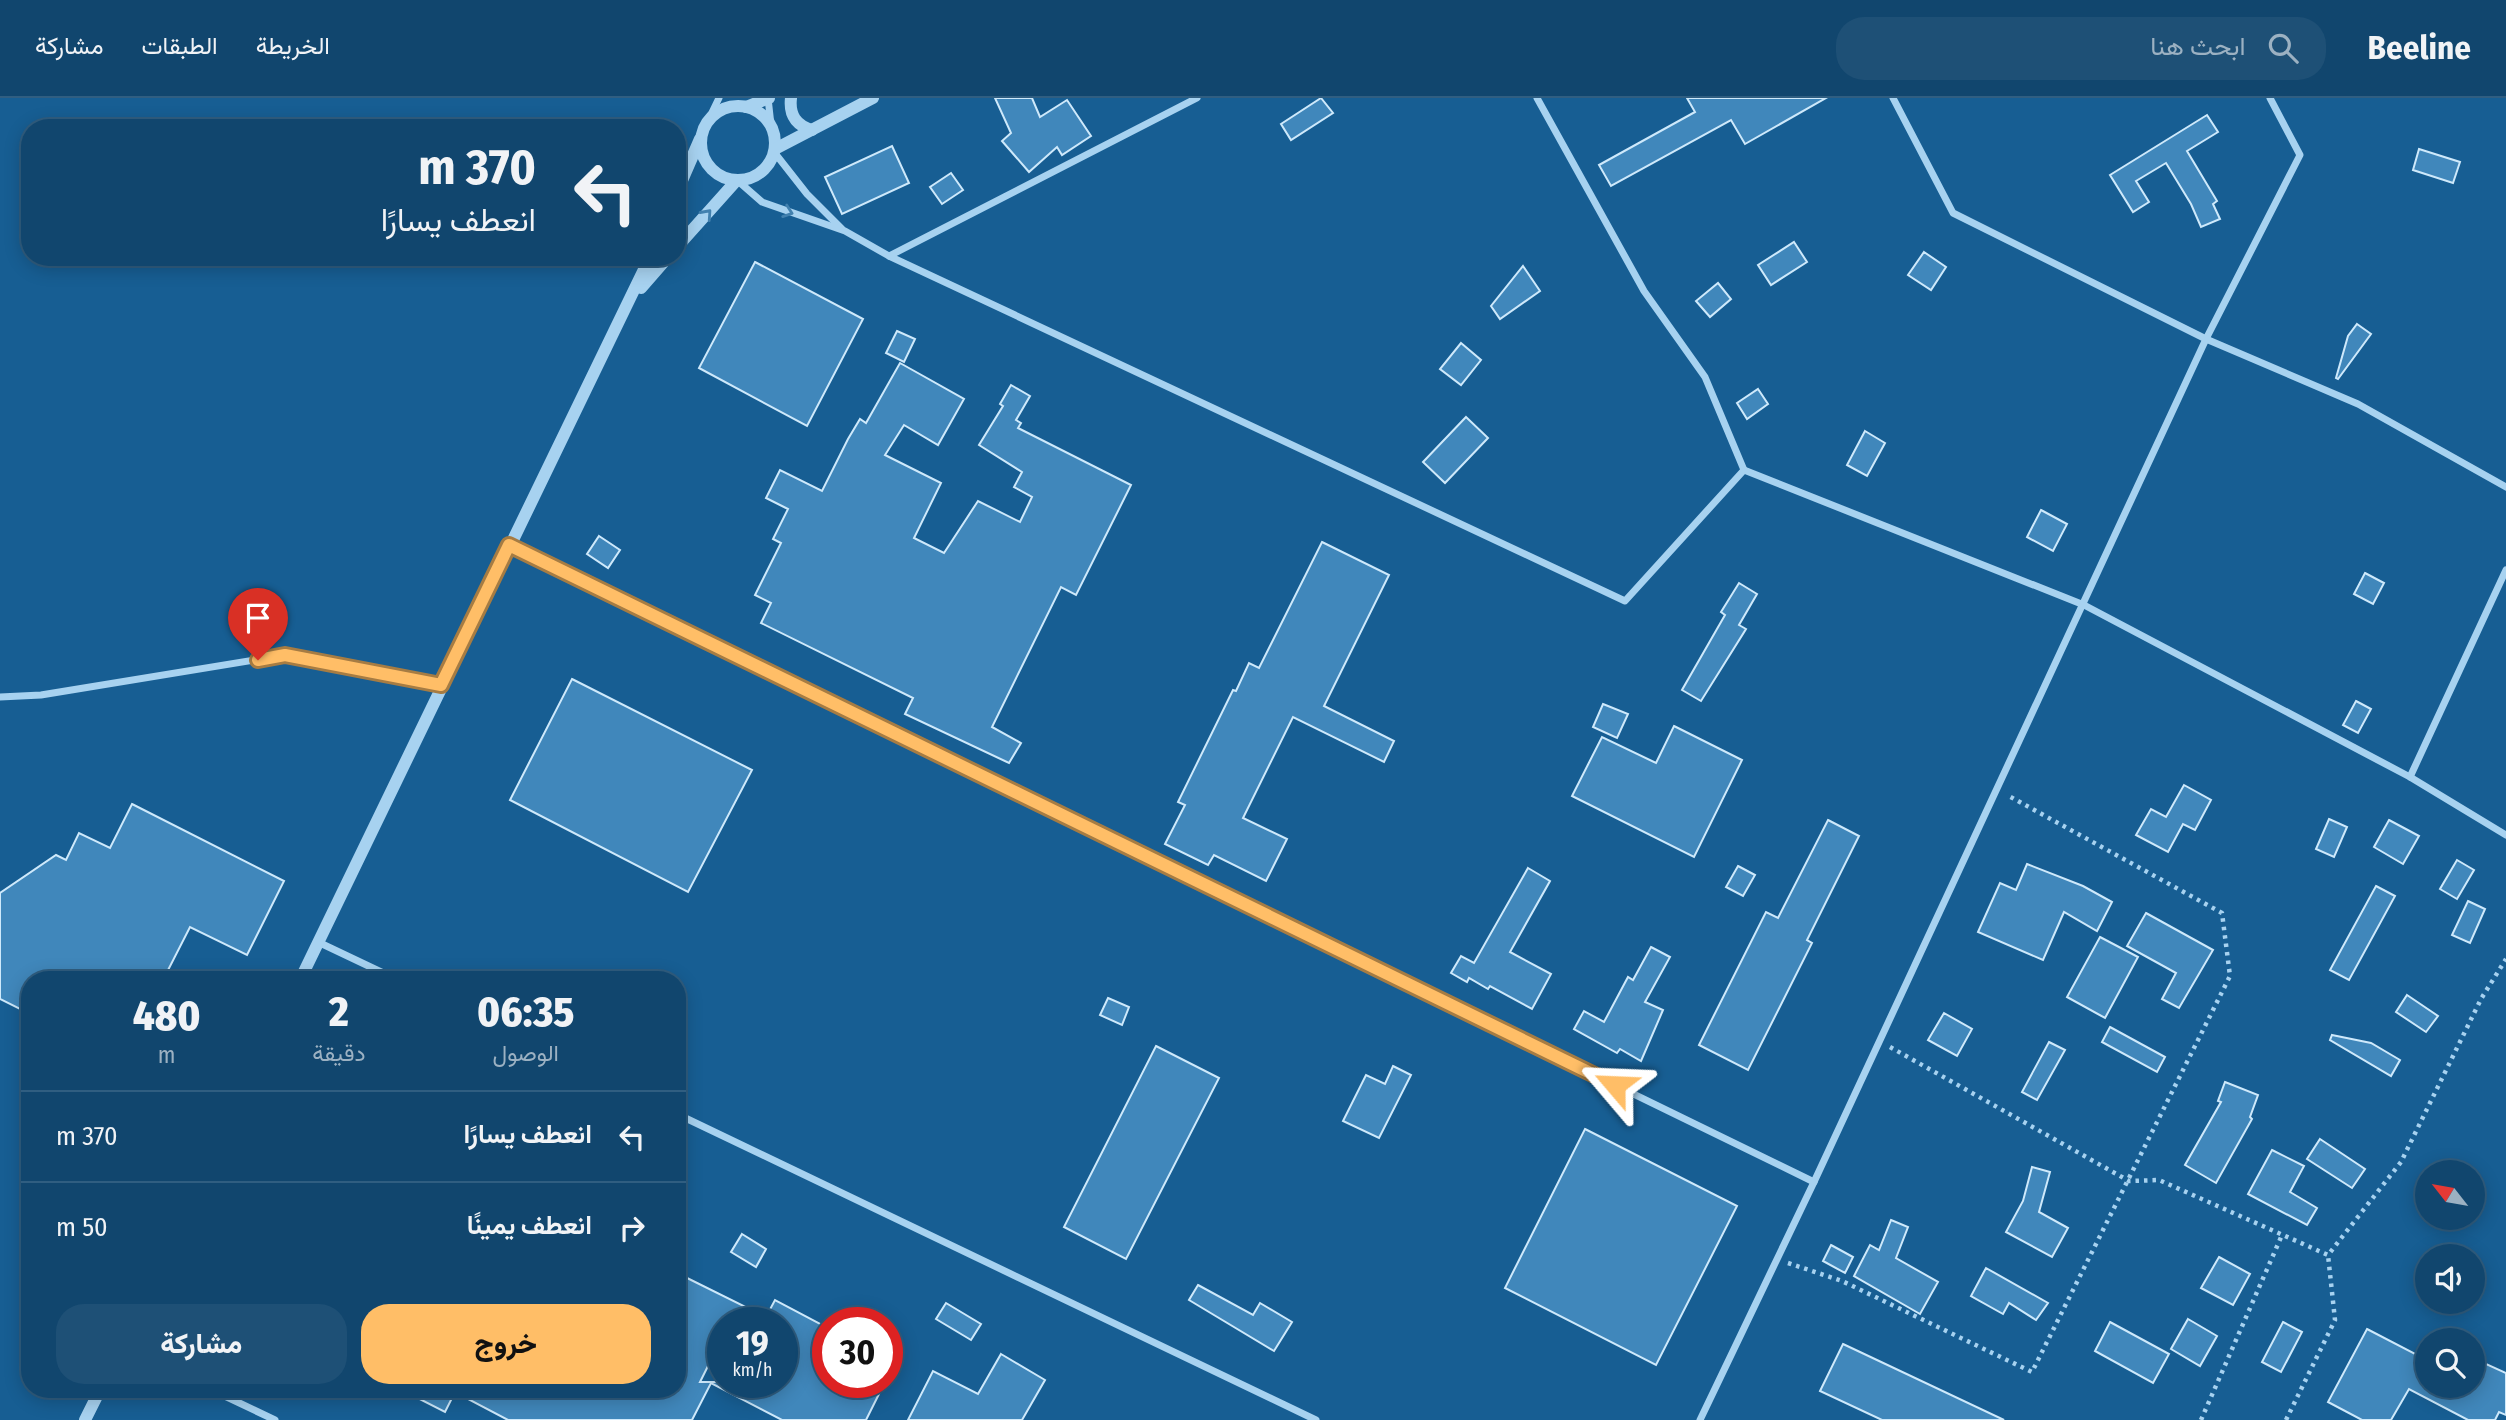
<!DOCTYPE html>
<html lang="ar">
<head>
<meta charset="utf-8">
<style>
  :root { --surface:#11466e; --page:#1e5076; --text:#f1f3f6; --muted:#9cb1c2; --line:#305e81; --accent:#ffbe67 }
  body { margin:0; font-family:"Fira Sans Condensed",Vazirmatn,sans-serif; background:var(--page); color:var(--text); direction:rtl; height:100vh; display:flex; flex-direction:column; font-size:26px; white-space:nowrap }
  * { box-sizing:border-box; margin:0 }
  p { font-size:23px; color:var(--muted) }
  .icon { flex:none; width:38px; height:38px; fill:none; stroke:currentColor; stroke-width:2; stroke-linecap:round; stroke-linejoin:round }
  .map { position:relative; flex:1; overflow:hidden; direction:ltr }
  .sheet { position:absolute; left:21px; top:873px; width:665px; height:427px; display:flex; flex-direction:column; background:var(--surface); border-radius:28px; box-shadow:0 4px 18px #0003,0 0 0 2px var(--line); direction:rtl }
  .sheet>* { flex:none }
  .banner { position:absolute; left:21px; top:21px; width:665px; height:147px; border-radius:28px; box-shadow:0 4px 18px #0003,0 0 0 2px var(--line); direction:rtl; background:#11466e; color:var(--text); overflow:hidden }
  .needle { width:46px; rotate:301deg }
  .tools { position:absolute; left:2415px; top:1062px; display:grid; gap:14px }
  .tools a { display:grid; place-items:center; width:70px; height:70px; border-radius:50%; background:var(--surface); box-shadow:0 4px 18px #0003,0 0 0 2px var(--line); font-size:35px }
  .speed { position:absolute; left:707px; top:1209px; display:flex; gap:14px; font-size:35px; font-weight:700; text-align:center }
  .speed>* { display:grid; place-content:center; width:91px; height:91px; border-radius:50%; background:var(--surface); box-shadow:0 4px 18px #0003,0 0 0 2px var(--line); line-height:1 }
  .speed small { font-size:18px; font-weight:400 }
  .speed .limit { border:10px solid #d22; background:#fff; color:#111 }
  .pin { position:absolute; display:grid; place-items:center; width:60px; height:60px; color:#fff; margin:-72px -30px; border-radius:50% 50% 50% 0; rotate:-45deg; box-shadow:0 0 7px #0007 }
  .pin .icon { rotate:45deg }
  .me { position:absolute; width:77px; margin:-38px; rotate:296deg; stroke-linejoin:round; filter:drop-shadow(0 0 5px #0008) }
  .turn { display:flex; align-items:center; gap:24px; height:147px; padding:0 35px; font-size:32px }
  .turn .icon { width:91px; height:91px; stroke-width:2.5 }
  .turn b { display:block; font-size:49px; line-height:60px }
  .eta { display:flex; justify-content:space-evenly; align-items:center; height:119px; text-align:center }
  .eta b { font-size:42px; font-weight:800; line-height:49px }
  .action { display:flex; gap:14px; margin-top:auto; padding:14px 35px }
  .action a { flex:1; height:80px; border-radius:28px; background:var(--accent); color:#111; font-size:28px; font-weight:800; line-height:80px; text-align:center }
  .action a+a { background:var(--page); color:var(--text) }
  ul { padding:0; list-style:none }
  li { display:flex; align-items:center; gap:21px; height:91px; padding:0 35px; border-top:2px solid var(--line) }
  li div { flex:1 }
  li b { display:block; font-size:26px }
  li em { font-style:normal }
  header { display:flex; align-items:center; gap:42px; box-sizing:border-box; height:98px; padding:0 35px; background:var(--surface); border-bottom:2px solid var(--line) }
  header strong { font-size:33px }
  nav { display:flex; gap:38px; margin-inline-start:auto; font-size:24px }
  .search { width:490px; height:63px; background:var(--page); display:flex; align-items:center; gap:18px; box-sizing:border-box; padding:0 24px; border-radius:28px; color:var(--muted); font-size:26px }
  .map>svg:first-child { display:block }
  .building { fill:#4087bb; stroke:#cee9fb; stroke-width:2; fill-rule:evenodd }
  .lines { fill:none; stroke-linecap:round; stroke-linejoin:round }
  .path { stroke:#a7d2f0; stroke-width:4.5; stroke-dasharray:3.5 5; stroke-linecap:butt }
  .minor { stroke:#a7d2f0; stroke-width:7 }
  .tertiary { stroke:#a7d2f0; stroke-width:12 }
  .oneway { stroke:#4281af }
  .route-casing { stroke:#a67c43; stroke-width:18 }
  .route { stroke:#ffbe67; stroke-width:12 }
</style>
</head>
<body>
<header>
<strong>Beeline</strong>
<div class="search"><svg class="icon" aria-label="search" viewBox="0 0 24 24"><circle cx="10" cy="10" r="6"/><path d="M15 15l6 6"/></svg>ابحث هنا</div>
<nav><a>الخريطة</a><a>الطبقات</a><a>مشاركة</a></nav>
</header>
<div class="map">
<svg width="2506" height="1322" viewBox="0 0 2506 1322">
  <rect width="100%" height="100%" fill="#175e93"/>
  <g class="building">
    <path d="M995 0H1032L1040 19 1067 2 1091 38 1062 57 1057 49 1029 74 1002 43 1011 35Z"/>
    <path d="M1321 0 1333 15 1291 42 1281 26Z"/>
    <path d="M1687 0H1826L1745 46 1731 22 1611 88 1599 67 1695 14Z"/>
    <path d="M2207 17 2218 34 2187 53 2217 103 2213 106 2220 121 2201 129 2191 106 2166 65 2136 83 2149 104 2133 114 2110 77Z"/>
    <path d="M892 48 909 85 842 116 825 79Z"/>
    <path d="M2419 51 2460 64 2453 85 2413 72Z"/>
    <path d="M951 75 963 92 942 106 930 89Z"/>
    <path d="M1794 144 1807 164 1771 187 1758 167Z"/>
    <path d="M1924 154 1946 169 1931 192 1908 177Z"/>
    <path d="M755 164 863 221 807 328 699 270Z"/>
    <path d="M1523 168 1540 193 1500 221 1491 208Z"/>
    <path d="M1718 185 1731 201 1710 219 1696 203Z"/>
    <path d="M2357 226 2371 236 2338 281 2336 280 2348 238Z"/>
    <path d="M897 233 915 241 904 264 886 255Z"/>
    <path d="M1461 245 1481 262 1461 287 1440 271Z"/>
    <path d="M900 265 964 301 938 347 904 327 885 357 941 385 914 440 944 455 978 403 1020 424 1032 399 1014 389 1022 374 979 347 1003 308 1000 306 1011 287 1030 298 1016 322 1021 325 1018 330 1131 387 1076 497 1061 489 992 629 1021 645 1009 665 905 616 913 600 761 525 771 505 755 497 781 445 773 441 788 411 766 400 780 372 822 393 848 341 860 321 866 325Z"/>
    <path d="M1758 291 1768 306 1747 321 1737 305Z"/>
    <path d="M1466 319 1488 340 1445 385 1423 364Z"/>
    <path d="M1865 333 1885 345 1867 378 1847 367Z"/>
    <path d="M2041 412 2067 426 2053 453 2027 439Z"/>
    <path d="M599 438 620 452 608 470 587 456Z"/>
    <path d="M1322 444 1389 477 1324 608 1394 643 1384 664 1293 619 1243 720 1287 741 1266 783 1214 757 1208 767 1165 746 1185 707 1178 704 1233 592 1236 593 1249 565 1259 570Z"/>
    <path d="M2365 475 2384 485 2373 506 2354 496Z"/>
    <path d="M1739 485 1757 496 1739 527 1746 531 1701 603 1682 592 1725 517 1721 514Z"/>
    <path d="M572 581 752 672 688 794 510 702Z"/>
    <path d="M2356 603 2371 611 2358 635 2343 627Z"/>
    <path d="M1603 606 1628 616 1617 640 1593 629Z"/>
    <path d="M1674 628 1742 662 1694 759 1572 698 1602 639 1656 665Z"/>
    <path d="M2184 687 2211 702 2195 732 2183 726 2168 754 2136 737 2151 711 2166 719Z"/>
    <path d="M132 706 284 783 247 857 190 829 163 882H30V916L0 901V795L56 757 66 762 79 735 110 750Z"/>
    <path d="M2329 721 2347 729 2334 759 2316 751Z"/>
    <path d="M1828 722 1859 738 1807 842 1812 845 1748 972 1699 947 1766 814 1778 820Z"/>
    <path d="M2389 722 2419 738 2403 766 2374 749Z"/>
    <path d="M2457 762 2474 772 2457 801 2440 791Z"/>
    <path d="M2027 766 2083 788 2112 804 2097 833 2064 814 2043 862 1978 834 2000 785 2016 792Z"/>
    <path d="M1738 768 1755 777 1743 798 1726 789Z"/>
    <path d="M1528 770 1550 783 1510 854 1551 876 1532 911 1490 888 1488 891 1469 880 1467 884 1451 875 1461 858 1474 865Z"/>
    <path d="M2376 788 2395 798 2349 882 2330 872Z"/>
    <path d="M2468 803 2485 811 2470 845 2452 837Z"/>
    <path d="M2146 815 2213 852 2179 910 2162 901 2176 875 2127 848Z"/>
    <path d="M2100 839 2138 859 2105 920 2067 899Z"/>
    <path d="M1651 849 1670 859 1645 904 1663 912 1641 963 1620 951 1617 955 1574 931 1584 913 1604 924 1628 879 1633 882Z"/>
    <path d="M2407 897 2438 918 2426 934 2396 914Z"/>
    <path d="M1108 900 1129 909 1122 927 1100 917Z"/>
    <path d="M1944 915 1972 931 1957 958 1928 942Z"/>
    <path d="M2110 929 2165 959 2157 974 2102 944Z"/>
    <path d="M2332 937 2371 945 2400 962 2391 978 2330 942Z"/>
    <path d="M2049 944 2065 952 2037 1002 2022 994Z"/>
    <path d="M1156 948 1219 980 1126 1161 1064 1129Z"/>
    <path d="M1393 968 1411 977 1379 1040 1343 1023 1366 977 1385 986Z"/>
    <path d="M2225 984 2258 997 2250 1019 2252 1021 2216 1085 2185 1067 2221 1004 2218 1003Z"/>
    <path d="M1585 1031 1737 1108 1656 1267 1505 1190Z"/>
    <path d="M2320 1041 2365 1071 2352 1090 2307 1061Z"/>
    <path d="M2272 1052 2304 1068 2290 1094 2317 1110 2307 1127 2248 1096Z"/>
    <path d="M2032 1069 2050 1074 2039 1114 2068 1130 2052 1159 2006 1134 2023 1103Z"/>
    <path d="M1891 1122 1908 1129 1896 1160 1938 1184 1920 1216 1854 1178 1870 1147 1879 1152Z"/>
    <path d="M742 1136 766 1151 756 1169 731 1154Z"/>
    <path d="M1831 1147 1853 1159 1845 1175 1823 1163Z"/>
    <path d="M2219 1159 2250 1176 2233 1207 2201 1190Z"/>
    <path d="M1986 1170 2048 1205 2036 1222 2009 1205 2003 1216 1971 1198Z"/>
    <path d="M677 1175 766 1219 775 1202 828 1230V1284H885L866 1322H782L711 1285 692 1322H508L455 1294 445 1314 402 1292H677ZM723 1225H782V1284H700L723 1238Z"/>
    <path d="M1198 1187 1253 1217 1260 1205 1292 1224 1274 1253 1189 1202Z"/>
    <path d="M946 1205 981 1226 971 1242 936 1221Z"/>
    <path d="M2188 1221 2217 1238 2200 1268 2171 1251Z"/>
    <path d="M2110 1224 2169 1256 2153 1285 2095 1253Z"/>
    <path d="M2283 1224 2302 1234 2281 1274 2262 1264Z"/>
    <path d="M2367 1231 2427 1262V1288H2473V1260L2506 1275V1317L2499 1314 2495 1322H2468L2409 1291 2391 1322H2362L2328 1304Z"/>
    <path d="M1843 1246 1860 1254 2004 1322H1882L1820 1293Z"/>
    <path d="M1001 1256 1045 1282 1022 1322H908L933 1273 978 1296Z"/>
  </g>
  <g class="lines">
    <g class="path">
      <path d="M1890 949 2129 1083 2159 1082 2328 1157 2401 1064 2481 901 2506 861"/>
      <path d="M1788 1165 1842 1183 2032 1274 2230 878 2222 815 2007 697"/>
      <path d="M2201 1322 2282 1137"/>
      <path d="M2286 1322 2335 1222 2328 1157"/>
    </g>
    <g class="minor">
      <path d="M768 0 771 27"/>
      <path d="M1893 0 1953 115 2206 241 2358 306 2506 389"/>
      <path d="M706 27 719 0"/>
      <path d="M774 54 807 96 842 131"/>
      <path d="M738 83 762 104 845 133 889 158 1625 503 1744 372 1705 279 1644 193 1537 0"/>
      <path d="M889 158 1197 0"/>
      <path d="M1744 372 2084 507 2410 679 2506 737"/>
      <path d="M509 448 1814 1084 1700 1322"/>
      <path d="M0 599 41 597 285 557 441 587"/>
      <path d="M2410 679 2506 472"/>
      <path d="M318 844 398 882"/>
      <path d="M677 1016 1316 1322"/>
      <path d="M1814 1084 2206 241 2300 57 2270 0"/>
      <path d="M212 1292 275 1322"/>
    </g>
    <g class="tertiary">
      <path d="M791 0C789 17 796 27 812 32"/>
      <circle cx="738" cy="45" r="37"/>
      <path d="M746 9 769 0"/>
      <path d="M775 51 873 0"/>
      <path d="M677 94 700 41"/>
      <path d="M677 149 736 83"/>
      <path d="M641 190 668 159"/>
      <path d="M300 882 650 159"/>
      <path d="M85 1322 100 1292"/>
    </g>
  </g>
  <defs><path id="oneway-chevron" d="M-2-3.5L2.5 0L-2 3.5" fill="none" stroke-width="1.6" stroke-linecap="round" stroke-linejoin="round" transform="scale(1.75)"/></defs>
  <g class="oneway">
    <use href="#oneway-chevron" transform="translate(788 114) rotate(19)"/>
    <use href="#oneway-chevron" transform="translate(707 116) rotate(-48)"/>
  </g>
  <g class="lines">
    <g class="route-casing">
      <path id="route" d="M258 562 285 557 441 587 509 447 1615 987"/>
    </g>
    <use href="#route" class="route"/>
  </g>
</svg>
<div class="tools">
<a><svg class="needle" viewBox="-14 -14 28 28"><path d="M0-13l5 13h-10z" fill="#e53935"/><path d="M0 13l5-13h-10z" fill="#9cb1c2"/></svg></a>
<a><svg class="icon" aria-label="sound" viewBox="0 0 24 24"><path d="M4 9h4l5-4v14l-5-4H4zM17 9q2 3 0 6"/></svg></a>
<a><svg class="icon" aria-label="search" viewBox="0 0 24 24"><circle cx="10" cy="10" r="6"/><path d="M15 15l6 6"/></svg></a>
</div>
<div class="speed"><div>19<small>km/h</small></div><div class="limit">30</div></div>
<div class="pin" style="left:258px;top:562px;background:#d93025"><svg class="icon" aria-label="arrive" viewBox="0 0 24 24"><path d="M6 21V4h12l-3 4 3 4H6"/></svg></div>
<svg class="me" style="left:1615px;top:987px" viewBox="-20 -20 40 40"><path d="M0-17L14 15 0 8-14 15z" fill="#ffbe67" stroke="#fff" stroke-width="4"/></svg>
<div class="banner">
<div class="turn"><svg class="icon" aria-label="left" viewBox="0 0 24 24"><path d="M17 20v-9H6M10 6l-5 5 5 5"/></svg><div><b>370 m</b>انعطف يسارًا</div></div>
</div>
<section class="sheet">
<div class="eta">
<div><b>06:35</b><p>الوصول</p></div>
<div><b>2</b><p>دقيقة</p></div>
<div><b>480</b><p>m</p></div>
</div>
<ul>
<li><svg class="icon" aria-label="left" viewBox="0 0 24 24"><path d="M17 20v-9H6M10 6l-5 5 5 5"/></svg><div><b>انعطف يسارًا</b></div><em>370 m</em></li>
<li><svg class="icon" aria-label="right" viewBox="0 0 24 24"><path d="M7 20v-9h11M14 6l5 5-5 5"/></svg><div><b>انعطف يمينًا</b></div><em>50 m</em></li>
</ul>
<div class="action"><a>خروج</a><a>مشاركة</a></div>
</section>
</div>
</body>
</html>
